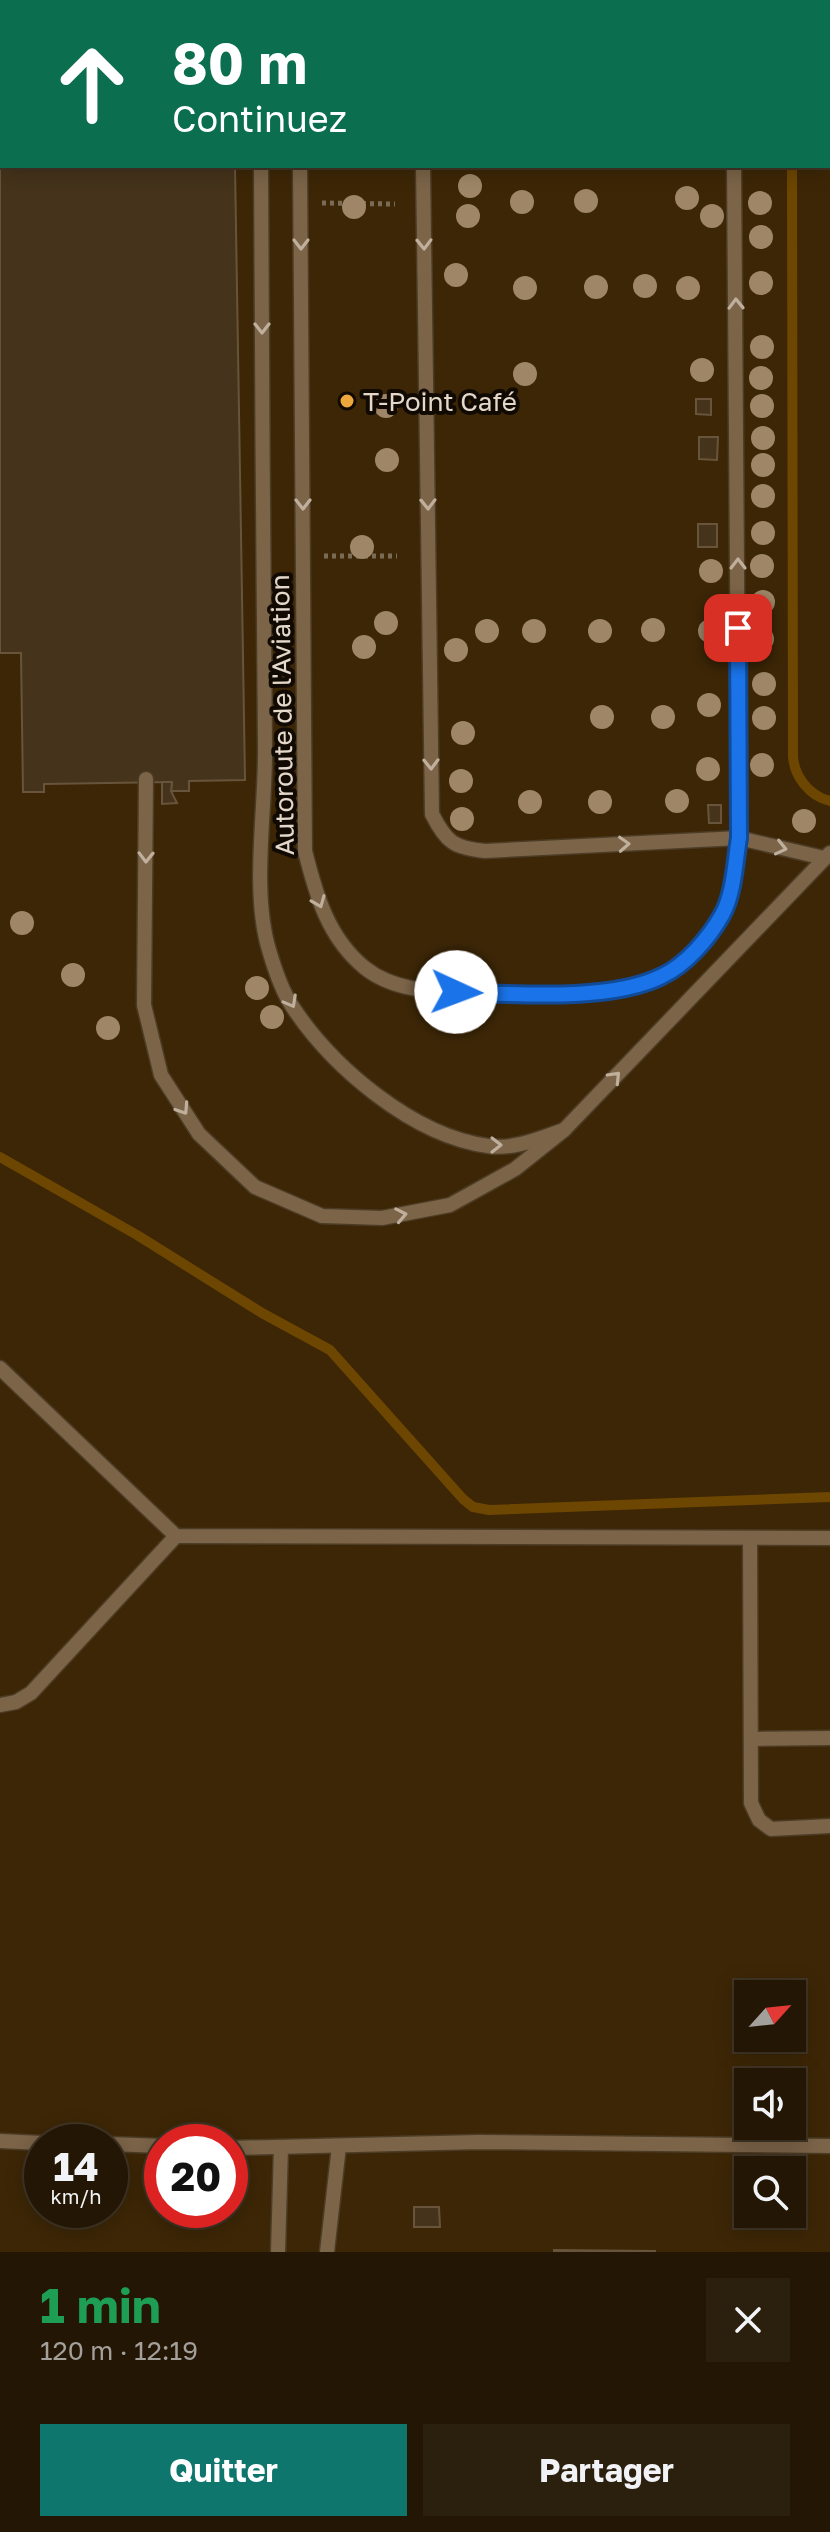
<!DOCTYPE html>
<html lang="fr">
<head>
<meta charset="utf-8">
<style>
  :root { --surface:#231604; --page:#2b1f0e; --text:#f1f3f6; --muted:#a39f9a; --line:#403526; --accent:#0f766e }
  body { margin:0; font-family:"Golos Text",sans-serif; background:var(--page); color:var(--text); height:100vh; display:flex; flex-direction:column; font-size:30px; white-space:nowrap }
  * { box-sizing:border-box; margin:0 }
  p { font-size:26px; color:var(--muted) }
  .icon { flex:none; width:44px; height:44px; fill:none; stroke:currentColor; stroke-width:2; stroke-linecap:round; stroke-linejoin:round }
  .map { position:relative; height:2252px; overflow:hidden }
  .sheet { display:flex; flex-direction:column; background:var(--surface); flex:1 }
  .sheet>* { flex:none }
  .hud { position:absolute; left:0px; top:0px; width:830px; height:168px; box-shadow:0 4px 20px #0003,0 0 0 2px var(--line); background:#0b6e4f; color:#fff; overflow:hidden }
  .needle { width:52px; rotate:63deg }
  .fabs { position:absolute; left:734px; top:1980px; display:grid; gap:16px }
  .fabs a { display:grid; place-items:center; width:72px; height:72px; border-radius:0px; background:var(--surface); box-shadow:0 4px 20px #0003,0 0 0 2px var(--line); font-size:40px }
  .speed { position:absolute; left:24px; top:2124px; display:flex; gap:16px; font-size:40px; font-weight:700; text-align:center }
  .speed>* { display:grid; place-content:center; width:104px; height:104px; border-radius:50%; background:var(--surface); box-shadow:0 4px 20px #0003,0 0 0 2px var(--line); line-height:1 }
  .speed small { font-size:20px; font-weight:400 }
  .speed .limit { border:12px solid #d22; background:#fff; color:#111 }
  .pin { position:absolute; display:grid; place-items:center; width:68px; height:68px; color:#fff; margin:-34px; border-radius:16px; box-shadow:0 4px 12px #0006 }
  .me { position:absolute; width:88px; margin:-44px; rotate:92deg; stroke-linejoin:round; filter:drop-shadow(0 0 6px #0008) }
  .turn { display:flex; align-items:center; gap:28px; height:168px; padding:0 40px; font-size:36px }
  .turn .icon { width:104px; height:104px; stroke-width:2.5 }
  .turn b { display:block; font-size:56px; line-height:68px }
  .round { display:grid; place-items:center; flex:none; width:84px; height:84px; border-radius:0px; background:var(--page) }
  .headline { display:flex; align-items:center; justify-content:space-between; height:136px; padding:0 40px }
  h1 { font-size:48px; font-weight:700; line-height:60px; color:#1e9e55 }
  .action { display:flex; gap:16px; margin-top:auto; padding:16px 40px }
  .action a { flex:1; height:92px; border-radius:0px; background:var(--accent); color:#fff; font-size:32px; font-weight:700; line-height:92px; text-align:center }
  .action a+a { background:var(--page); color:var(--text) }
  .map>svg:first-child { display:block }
  .built { fill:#3c2606; fill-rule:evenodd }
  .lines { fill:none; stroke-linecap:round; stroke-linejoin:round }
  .stream { stroke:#6d4601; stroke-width:10 }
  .building { fill:#45331b; stroke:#68543b; stroke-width:2 }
  .lane-casing { stroke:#4c3c25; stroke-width:17 }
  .path { stroke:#7a6b57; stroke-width:5; stroke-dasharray:4 4; stroke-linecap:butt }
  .lane { stroke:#7b6448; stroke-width:14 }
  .tree { fill:#9e8667 }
  .oneway { stroke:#bfaf9c }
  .route-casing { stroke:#114b97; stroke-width:20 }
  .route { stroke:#1a73e8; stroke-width:14 }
  .poi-dot { fill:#eea73d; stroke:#110a03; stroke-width:3 }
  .labels { text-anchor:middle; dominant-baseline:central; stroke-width:8; stroke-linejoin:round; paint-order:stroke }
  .poi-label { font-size:26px; fill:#e4d8ca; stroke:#110a03; text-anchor:start }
  .street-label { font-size:26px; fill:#e4d8ca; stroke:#110a03 }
</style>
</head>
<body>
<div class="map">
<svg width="830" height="2252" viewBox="0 0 830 2252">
  <rect width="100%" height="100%" fill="#2f1e06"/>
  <path class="built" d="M0 0H830V2252H0ZM2 2H828V166H2ZM748 1994H792V2038H748ZM748 2082H792V2126H748ZM42 2142H110V2210H42ZM162 2142H230V2210H162ZM748 2170H792V2214H748Z"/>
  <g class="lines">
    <g class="stream">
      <path d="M828 21 830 19"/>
      <path d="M792 166 793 756C794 776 809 796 830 801"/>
      <path d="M0 1157 137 1235 262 1313 330 1350 463 1499 473 1507 489 1510 830 1497"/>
    </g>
  </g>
  <g class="building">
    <path d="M0 0H87L2 2V166H235L245 780 189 781V791H171L172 782 44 784V792H23L21 653H0Z"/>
    <path d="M696 399H711V415L696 414Z"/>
    <path d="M699 437H718L717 460 699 459Z"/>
    <rect x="698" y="524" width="19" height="23"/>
    <path d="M162 782H172L171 791 177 803 162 804Z"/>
    <path d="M708 805H721V823H709Z"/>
    <path d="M414 2207H439L440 2227H414Z"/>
    <path d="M554 2250 655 2251V2252H554Z"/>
  </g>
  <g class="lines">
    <g class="lane-casing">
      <g id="lane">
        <path d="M257 0 258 2"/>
        <path d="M731 0V2"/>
        <path d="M297 2V0"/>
        <path d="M435 2 437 0"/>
        <path d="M261 166C262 359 263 553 265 746 266 810 251 890 269 950 274 967 282 991 292 1006 332 1067 413 1136 488 1146 514 1150 540 1138 564 1130"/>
        <path d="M300 166 305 851C316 895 328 938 365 968 399 995 446 991 488 993 538 995 617 1000 663 976 686 965 709 938 722 915 734 894 735 862 739 838L734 166"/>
        <path d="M423 166 432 814C446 842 454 848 485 851L739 838 824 858"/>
        <path d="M146 779 144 1005 161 1075 199 1134 255 1187 322 1216 382 1218 450 1205 515 1169 564 1130 830 853"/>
        <path d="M0 1368 176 1536 830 1538"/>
        <path d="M750 1539 751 1803 759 1820 771 1829 830 1826"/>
        <path d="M0 1705 16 1702 31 1693 176 1536"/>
        <path d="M752 1739 830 1738"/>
        <path d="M0 2141 42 2143"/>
        <path d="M110 2144 162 2146"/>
        <path d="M230 2148 479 2142 830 2146"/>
        <path d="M278 2252 281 2147"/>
        <path d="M327 2252 339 2146"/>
      </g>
    </g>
    <g class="path">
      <path d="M322 203 395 204"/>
      <path d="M324 556H397"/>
    </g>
    <use href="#lane" class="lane"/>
  </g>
  <g class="tree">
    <circle cx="470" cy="186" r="12"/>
    <circle cx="687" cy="198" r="12"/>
    <circle cx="586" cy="201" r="12"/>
    <circle cx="522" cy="202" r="12"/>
    <circle cx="760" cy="203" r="12"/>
    <circle cx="354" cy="207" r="12"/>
    <circle cx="468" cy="216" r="12"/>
    <circle cx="712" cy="216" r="12"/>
    <circle cx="761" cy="237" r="12"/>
    <circle cx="456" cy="275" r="12"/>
    <circle cx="761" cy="283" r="12"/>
    <circle cx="645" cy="286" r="12"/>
    <circle cx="596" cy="287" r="12"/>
    <circle cx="525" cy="288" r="12"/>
    <circle cx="688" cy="288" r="12"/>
    <circle cx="762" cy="347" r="12"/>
    <circle cx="702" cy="370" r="12"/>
    <circle cx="525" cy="374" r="12"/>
    <circle cx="761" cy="378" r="12"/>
    <circle cx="386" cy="406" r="12"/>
    <circle cx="762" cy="406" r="12"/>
    <circle cx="763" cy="438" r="12"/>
    <circle cx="387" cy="460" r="12"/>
    <circle cx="763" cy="465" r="12"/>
    <circle cx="763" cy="496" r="12"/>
    <circle cx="763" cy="533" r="12"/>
    <circle cx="362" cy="547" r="12"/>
    <circle cx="762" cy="566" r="12"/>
    <circle cx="711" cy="571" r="12"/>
    <circle cx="763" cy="602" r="12"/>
    <circle cx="386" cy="623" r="12"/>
    <circle cx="653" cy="630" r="12"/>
    <circle cx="487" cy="631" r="12"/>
    <circle cx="534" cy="631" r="12"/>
    <circle cx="600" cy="631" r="12"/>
    <circle cx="710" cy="631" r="12"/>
    <circle cx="762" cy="639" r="12"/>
    <circle cx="364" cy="647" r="12"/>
    <circle cx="456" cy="650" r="12"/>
    <circle cx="764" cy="684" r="12"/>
    <circle cx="709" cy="705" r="12"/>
    <circle cx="602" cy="717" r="12"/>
    <circle cx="663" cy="717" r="12"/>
    <circle cx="764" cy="718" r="12"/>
    <circle cx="463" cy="733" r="12"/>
    <circle cx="762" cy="765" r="12"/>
    <circle cx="708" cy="769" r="12"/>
    <circle cx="461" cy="781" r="12"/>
    <circle cx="677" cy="801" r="12"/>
    <circle cx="530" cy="802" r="12"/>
    <circle cx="600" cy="802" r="12"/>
    <circle cx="462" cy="819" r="12"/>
    <circle cx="804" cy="821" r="12"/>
    <circle cx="22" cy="923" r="12"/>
    <circle cx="73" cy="975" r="12"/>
    <circle cx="257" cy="988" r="12"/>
    <circle cx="272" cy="1017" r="12"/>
    <circle cx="108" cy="1028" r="12"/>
  </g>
  <defs><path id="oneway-chevron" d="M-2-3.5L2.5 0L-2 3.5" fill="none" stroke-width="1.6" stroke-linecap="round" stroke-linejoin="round" transform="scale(2)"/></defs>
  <g class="oneway">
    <use href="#oneway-chevron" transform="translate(301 244) rotate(90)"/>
    <use href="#oneway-chevron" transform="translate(424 244) rotate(89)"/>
    <use href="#oneway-chevron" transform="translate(736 304) rotate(-91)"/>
    <use href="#oneway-chevron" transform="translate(262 328) rotate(90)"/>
    <use href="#oneway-chevron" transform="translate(303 504) rotate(90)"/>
    <use href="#oneway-chevron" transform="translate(428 504) rotate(89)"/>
    <use href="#oneway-chevron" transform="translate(738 564) rotate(-90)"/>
    <use href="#oneway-chevron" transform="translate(431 764) rotate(89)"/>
    <use href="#oneway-chevron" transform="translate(624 844) rotate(-3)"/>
    <use href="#oneway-chevron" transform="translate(781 848) rotate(13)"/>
    <use href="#oneway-chevron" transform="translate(146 857) rotate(91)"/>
    <use href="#oneway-chevron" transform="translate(319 902) rotate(68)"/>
    <use href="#oneway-chevron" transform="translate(291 1002) rotate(61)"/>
    <use href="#oneway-chevron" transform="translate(615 1077) rotate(-46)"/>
    <use href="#oneway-chevron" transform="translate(183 1109) rotate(57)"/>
    <use href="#oneway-chevron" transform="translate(496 1145)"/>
    <use href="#oneway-chevron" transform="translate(401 1215) rotate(-11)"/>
  </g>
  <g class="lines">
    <g class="route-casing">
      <path id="route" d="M456 992C514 994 611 1002 662 976 686 965 709 938 722 915 734 894 735 862 739 838L738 628"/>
    </g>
    <use href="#route" class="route"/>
  </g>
  <circle class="poi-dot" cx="347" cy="401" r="8"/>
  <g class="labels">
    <g class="poi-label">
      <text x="363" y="401">T-Point Café</text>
    </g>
    <g class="street-label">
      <text transform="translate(282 715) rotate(-91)">Autoroute de l'Aviation</text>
    </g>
  </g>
</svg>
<div class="fabs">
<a><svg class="needle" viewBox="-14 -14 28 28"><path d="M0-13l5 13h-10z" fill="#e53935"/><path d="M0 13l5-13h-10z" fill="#a39f9a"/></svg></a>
<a><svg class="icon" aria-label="sound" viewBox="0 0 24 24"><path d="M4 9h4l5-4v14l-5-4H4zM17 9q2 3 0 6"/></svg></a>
<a><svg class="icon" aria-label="search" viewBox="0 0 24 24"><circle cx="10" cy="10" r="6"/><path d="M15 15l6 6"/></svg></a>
</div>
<div class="speed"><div>14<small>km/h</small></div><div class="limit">20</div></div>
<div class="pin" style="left:738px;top:628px;background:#d93025"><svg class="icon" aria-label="arrive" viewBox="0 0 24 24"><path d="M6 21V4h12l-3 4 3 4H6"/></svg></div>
<svg class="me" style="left:456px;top:992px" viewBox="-20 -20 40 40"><circle r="19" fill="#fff"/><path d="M0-13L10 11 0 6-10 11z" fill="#1a73e8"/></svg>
<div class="hud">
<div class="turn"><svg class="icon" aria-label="ahead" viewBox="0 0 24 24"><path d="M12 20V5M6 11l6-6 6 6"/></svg><div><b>80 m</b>Continuez</div></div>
</div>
</div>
<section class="sheet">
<div class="headline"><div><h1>1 min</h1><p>120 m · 12:19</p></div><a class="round"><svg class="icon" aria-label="close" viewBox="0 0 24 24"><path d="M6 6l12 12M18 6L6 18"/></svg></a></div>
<div class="action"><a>Quitter</a><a>Partager</a></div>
</section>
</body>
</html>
